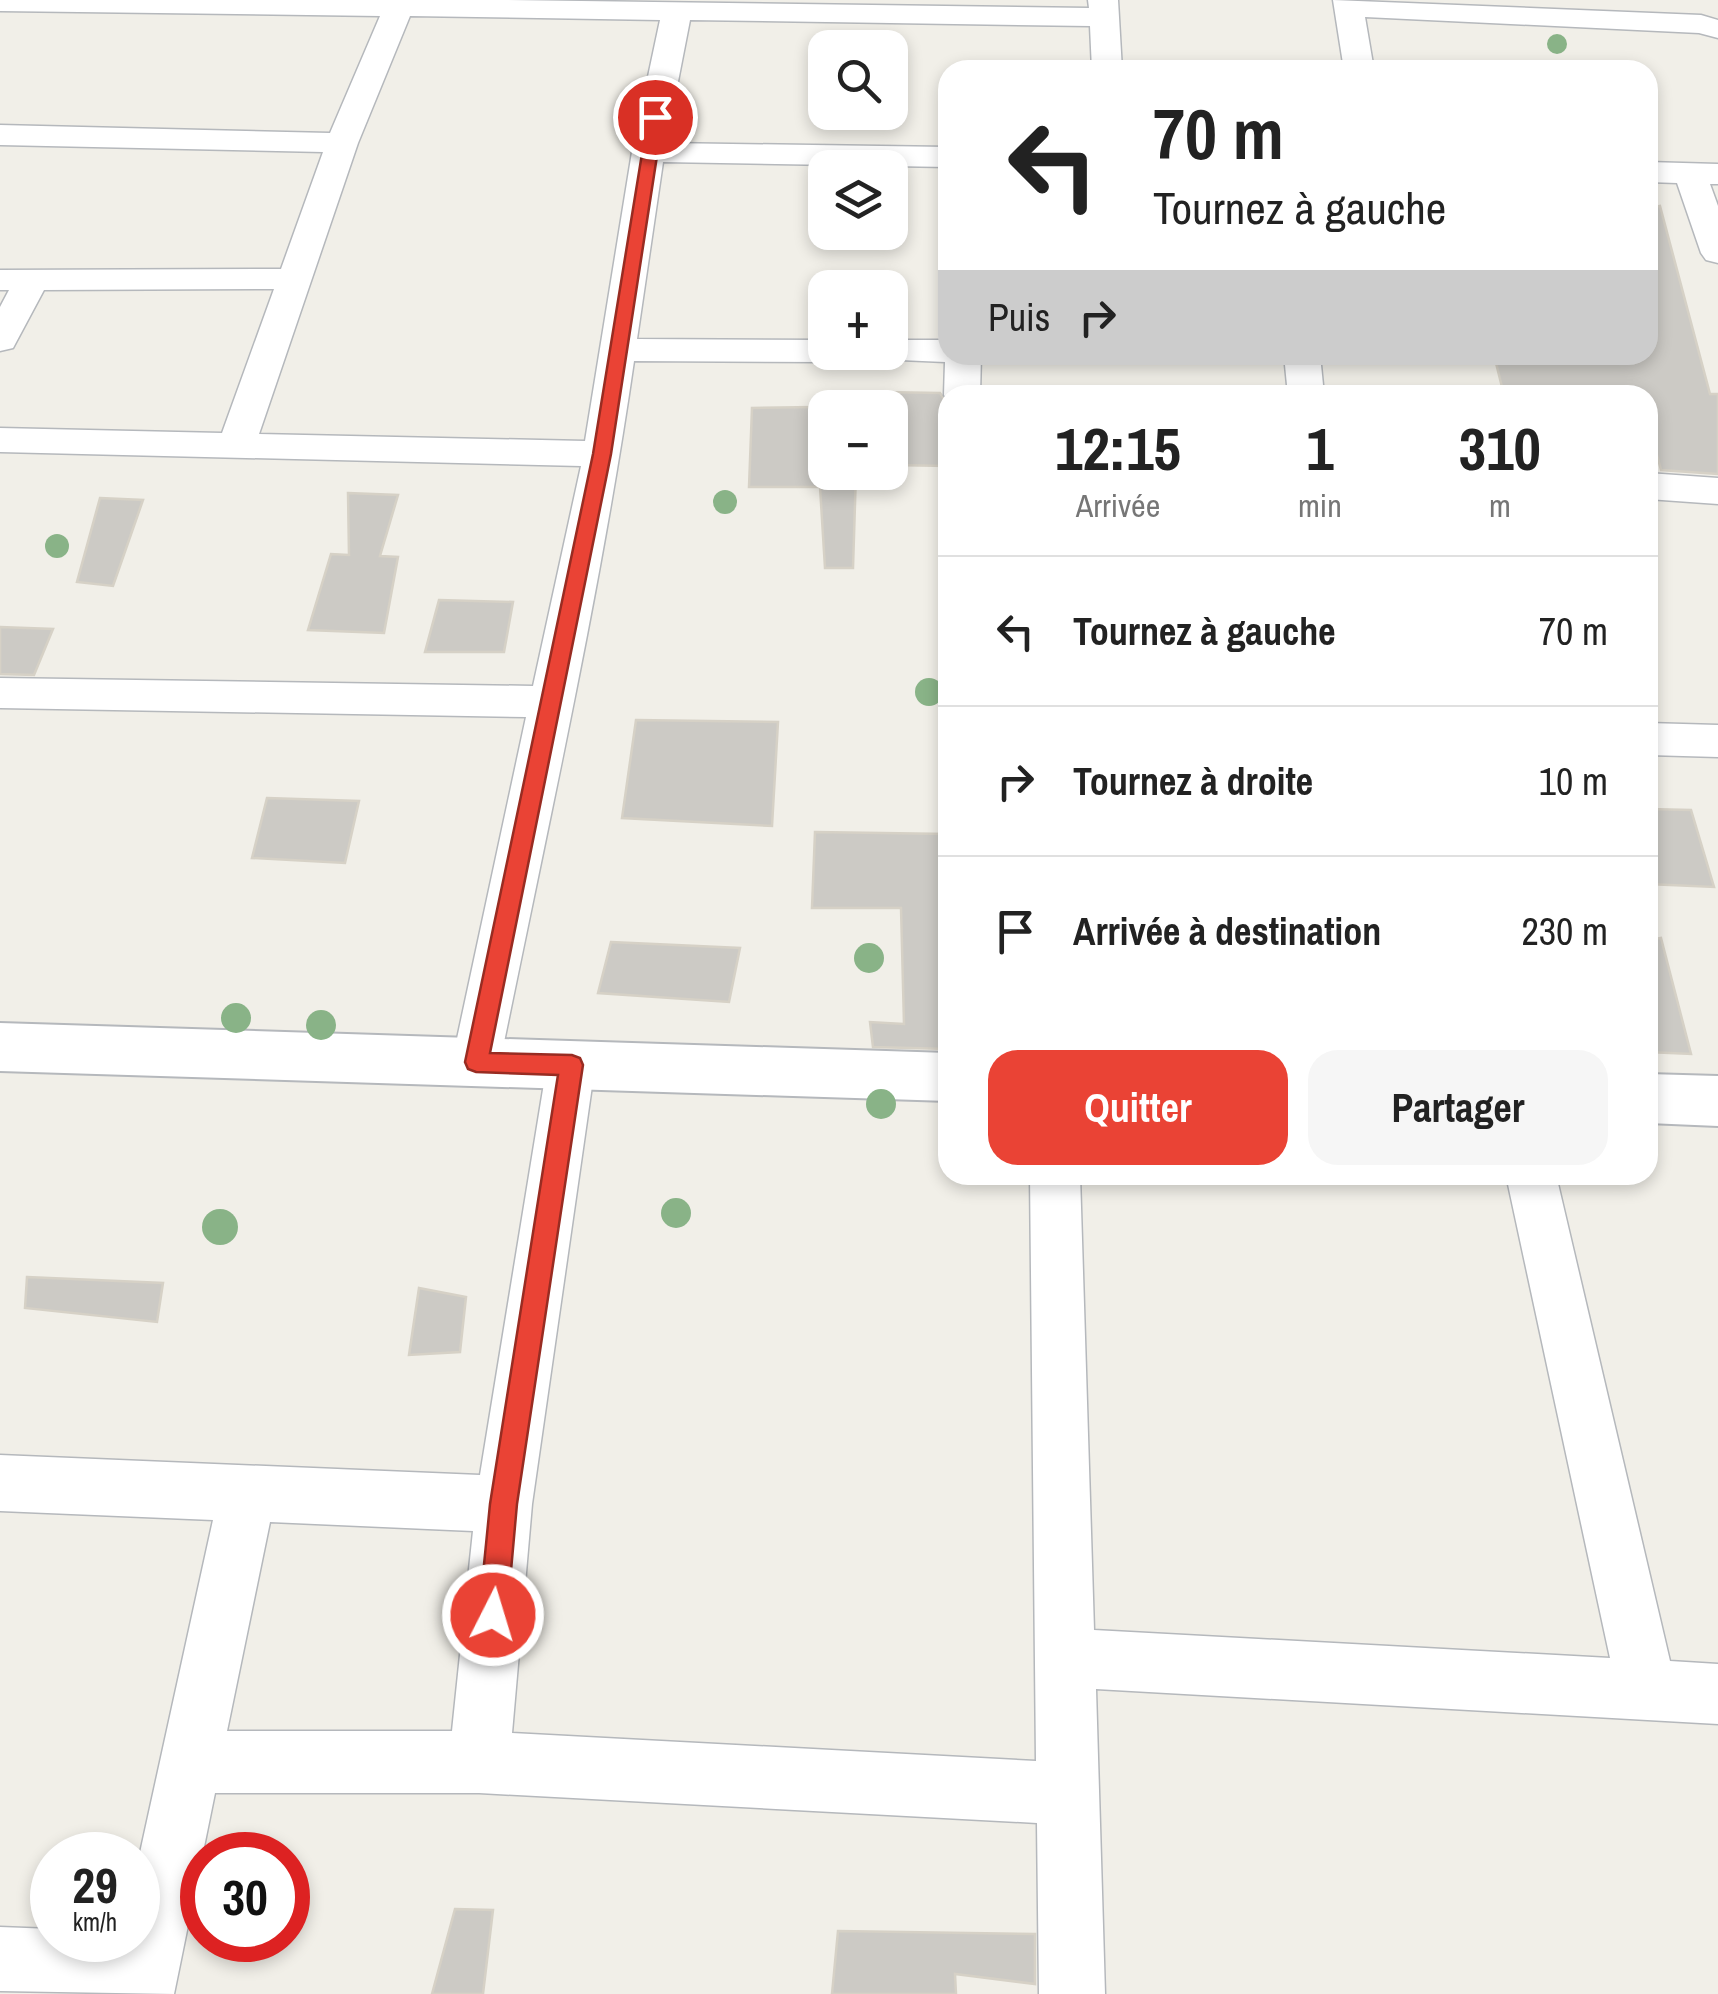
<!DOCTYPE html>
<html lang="fr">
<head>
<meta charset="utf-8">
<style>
  :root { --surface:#fff; --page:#f6f6f6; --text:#222; --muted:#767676; --line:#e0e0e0; --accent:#ea4335 }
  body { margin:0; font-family:"Archivo Narrow",sans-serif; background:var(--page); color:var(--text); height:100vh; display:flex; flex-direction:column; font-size:38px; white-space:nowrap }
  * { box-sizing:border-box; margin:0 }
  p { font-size:32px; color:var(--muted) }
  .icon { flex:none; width:55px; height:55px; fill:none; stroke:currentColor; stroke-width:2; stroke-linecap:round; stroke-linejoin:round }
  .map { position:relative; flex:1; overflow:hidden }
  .side { position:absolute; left:938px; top:385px; width:720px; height:800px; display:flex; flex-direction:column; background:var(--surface); border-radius:30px; box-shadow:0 5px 15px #0003 }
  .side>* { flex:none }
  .banner { position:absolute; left:938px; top:60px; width:720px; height:305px; border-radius:30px; box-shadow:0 5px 15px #0003; background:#fff; color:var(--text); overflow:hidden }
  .fabs { position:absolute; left:808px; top:30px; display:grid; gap:20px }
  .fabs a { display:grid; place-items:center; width:100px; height:100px; border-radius:20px; background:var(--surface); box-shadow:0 5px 15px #0003; font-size:50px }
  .speed { position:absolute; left:30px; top:1832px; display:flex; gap:20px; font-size:50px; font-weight:700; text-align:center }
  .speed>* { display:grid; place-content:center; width:130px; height:130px; border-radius:50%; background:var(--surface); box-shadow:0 5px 15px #0003; line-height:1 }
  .speed small { font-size:25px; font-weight:400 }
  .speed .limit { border:15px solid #d22; background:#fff; color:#111 }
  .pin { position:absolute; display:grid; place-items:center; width:85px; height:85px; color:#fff; margin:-42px; border:5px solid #fff; border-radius:50%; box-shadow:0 2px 10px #0007 }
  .me { position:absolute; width:110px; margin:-55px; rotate:5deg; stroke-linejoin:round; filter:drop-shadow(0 0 8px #0008) }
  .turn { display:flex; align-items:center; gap:35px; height:210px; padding:0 50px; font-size:45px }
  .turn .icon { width:130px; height:130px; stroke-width:2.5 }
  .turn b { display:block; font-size:70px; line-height:85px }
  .then { display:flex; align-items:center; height:95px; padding:0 50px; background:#0003; gap:20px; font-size:38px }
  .eta { display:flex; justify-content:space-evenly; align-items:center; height:170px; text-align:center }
  .eta b { font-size:60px; font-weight:800; line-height:70px }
  .button { display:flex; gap:20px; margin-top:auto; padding:20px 50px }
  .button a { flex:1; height:115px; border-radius:30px; background:var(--accent); color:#fff; font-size:40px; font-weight:800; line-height:115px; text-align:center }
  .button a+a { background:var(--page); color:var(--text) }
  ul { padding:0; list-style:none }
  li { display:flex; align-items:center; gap:30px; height:150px; padding:0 50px; border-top:2px solid var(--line) }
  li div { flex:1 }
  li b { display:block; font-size:38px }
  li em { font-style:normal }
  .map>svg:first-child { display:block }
  .building { fill:#cccac5; stroke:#d6d1c6; stroke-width:2.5 }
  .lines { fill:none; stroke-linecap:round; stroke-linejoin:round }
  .minor-casing { stroke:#b5b8bc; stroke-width:3 }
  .tertiary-casing { stroke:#b5b8bc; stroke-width:4 }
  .minor { fill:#fff; fill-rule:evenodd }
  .tertiary { fill:#fff; fill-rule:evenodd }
  .tree { fill:#89b387 }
  .route { fill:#ea4335; stroke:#982c22; stroke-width:2.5 }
</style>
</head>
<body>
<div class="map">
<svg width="1718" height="1994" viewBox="0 0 1718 1994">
  <rect width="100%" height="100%" fill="#f1efe8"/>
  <g class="building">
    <path d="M1660 206 1710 394H1718V474L1661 470 1648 421V395H1504L1494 355H1648V208Z"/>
    <path d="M881 392 940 393 948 405V466L890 465V408H825V472H856L853 568H825L820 487H749L752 408 884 406Z"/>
    <path d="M348 493 398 495 380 556 398 557 384 633 308 630 331 554 349 555Z"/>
    <path d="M100 498 143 500 113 586 77 582Z"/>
    <path d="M439 600 513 602 504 652H425Z"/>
    <path d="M0 627 53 629 34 675 0 674Z"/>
    <path d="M636 720 778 722 772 826 622 818Z"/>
    <path d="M267 798 359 801 345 863 252 858Z"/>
    <path d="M1648 809 1691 810 1714 887 1648 884Z"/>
    <path d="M815 832 948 834 943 904 948 905V971H942L948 1049 873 1047 870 1022 904 1024 901 908H812Z"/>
    <path d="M1661 938 1691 1054 1648 1052V940Z"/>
    <path d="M611 942 740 948 729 1002 598 993Z"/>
    <path d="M27 1277 163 1283 157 1322 25 1308Z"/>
    <path d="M419 1288 466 1297 460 1352 409 1355Z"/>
    <path d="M455 1909 493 1910 483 1994H432Z"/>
    <path d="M838 1931 1035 1934V1984L955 1974 956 1994H832Z"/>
  </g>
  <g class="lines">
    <g class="minor-casing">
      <g id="minor">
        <path d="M0 0H505L1089 8 1088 0H1118L1122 70H1092L1090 26 690 20 666 143 948 147V167L663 162 637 339 825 340V352H842L838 359 825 362 634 361C600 596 547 829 500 1062L493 1077 476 1083 459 1077 452 1062 526 717 0 708V678L533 686 581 466 0 452V428L222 433 274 289 44 290 13 348 0 351V307L9 290H0V270L281 269 323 152 0 145V125L330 133 380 16 0 11ZM410 16 660 20 632 152 585 441 259 434 358 143Z"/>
        <path d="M1333 0 1701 15 1718 20V38L1699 33 1365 17 1374 70H1344Z"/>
        <path d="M1648 162 1718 164V184H1710L1718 206V263L1706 260 1701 253 1677 183 1648 182Z"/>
        <path d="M890 340H948V355H981L980 395H948V401L944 395 945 362 877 359 873 352H890Z"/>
        <path d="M1284 355H1320L1324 395H1288Z"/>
        <path d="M1648 473 1718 478V504L1648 499Z"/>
        <path d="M1648 723 1718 725V757L1648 755Z"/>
        <path d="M571 1044 588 1050 595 1065 532 1504 512 1733 1036 1761 1030 1175H1080L1094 1630 1610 1658 1506 1175H1556L1670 1661 1718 1664V1724L1096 1689 1105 1994H1039L1037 1823 479 1793H215L174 1994 0 1991V1927L52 1929V1940H138V1862L213 1520 0 1511V1455L480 1475 547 1065 554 1050ZM270 1522 473 1531 452 1731H227Z"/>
      </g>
    </g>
    <g class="tertiary-casing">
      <g id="tertiary">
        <path d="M0 1023 948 1053V1101L0 1071Z"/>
        <path d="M1648 1074 1718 1076V1126L1648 1123Z"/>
      </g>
    </g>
    <use href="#minor" class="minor"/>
    <use href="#tertiary" class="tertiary"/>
  </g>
  <g class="tree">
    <circle cx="1557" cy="44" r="10"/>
    <circle cx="725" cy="502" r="12"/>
    <circle cx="57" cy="546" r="12"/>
    <circle cx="929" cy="692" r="14"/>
    <circle cx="869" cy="958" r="15"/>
    <circle cx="236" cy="1018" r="15"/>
    <circle cx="321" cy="1025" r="15"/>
    <circle cx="881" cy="1104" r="15"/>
    <circle cx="676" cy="1213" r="15"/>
    <circle cx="220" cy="1227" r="18"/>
  </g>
  <path class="route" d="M655 112 663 117 611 454 490 1053 572 1055 580 1058 583 1065 517 1504 507 1615 503 1625 493 1629 483 1625 479 1615 490 1504 558 1075 476 1072 468 1069 465 1062 593 454 648 117Z"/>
</svg>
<div class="fabs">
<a><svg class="icon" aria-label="search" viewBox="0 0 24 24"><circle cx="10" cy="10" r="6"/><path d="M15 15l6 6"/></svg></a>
<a><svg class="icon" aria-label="layers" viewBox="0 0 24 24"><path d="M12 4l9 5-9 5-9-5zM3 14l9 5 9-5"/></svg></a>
<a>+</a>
<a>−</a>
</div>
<div class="speed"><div>29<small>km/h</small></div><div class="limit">30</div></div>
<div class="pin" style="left:655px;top:117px;background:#d93025"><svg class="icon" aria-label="arrive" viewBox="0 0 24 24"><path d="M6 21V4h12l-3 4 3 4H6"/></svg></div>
<svg class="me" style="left:493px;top:1615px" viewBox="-20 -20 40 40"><circle r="17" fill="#ea4335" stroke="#fff" stroke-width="3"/><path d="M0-11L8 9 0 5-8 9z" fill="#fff"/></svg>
<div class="banner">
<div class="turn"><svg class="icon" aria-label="left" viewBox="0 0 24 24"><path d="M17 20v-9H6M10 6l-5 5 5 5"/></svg><div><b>70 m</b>Tournez à gauche</div></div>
<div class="then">Puis<svg class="icon" aria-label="right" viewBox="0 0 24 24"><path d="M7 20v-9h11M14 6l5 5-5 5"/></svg></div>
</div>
<section class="side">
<div class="eta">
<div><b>12:15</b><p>Arrivée</p></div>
<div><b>1</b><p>min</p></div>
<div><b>310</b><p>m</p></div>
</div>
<ul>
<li><svg class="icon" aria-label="left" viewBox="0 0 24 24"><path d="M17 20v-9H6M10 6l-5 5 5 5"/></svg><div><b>Tournez à gauche</b></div><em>70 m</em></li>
<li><svg class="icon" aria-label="right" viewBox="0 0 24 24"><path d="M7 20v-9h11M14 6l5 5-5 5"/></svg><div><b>Tournez à droite</b></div><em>10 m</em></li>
<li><svg class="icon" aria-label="arrive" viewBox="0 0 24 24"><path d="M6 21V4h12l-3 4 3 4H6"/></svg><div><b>Arrivée à destination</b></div><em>230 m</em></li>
</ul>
<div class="button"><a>Quitter</a><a>Partager</a></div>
</section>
</div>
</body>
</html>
